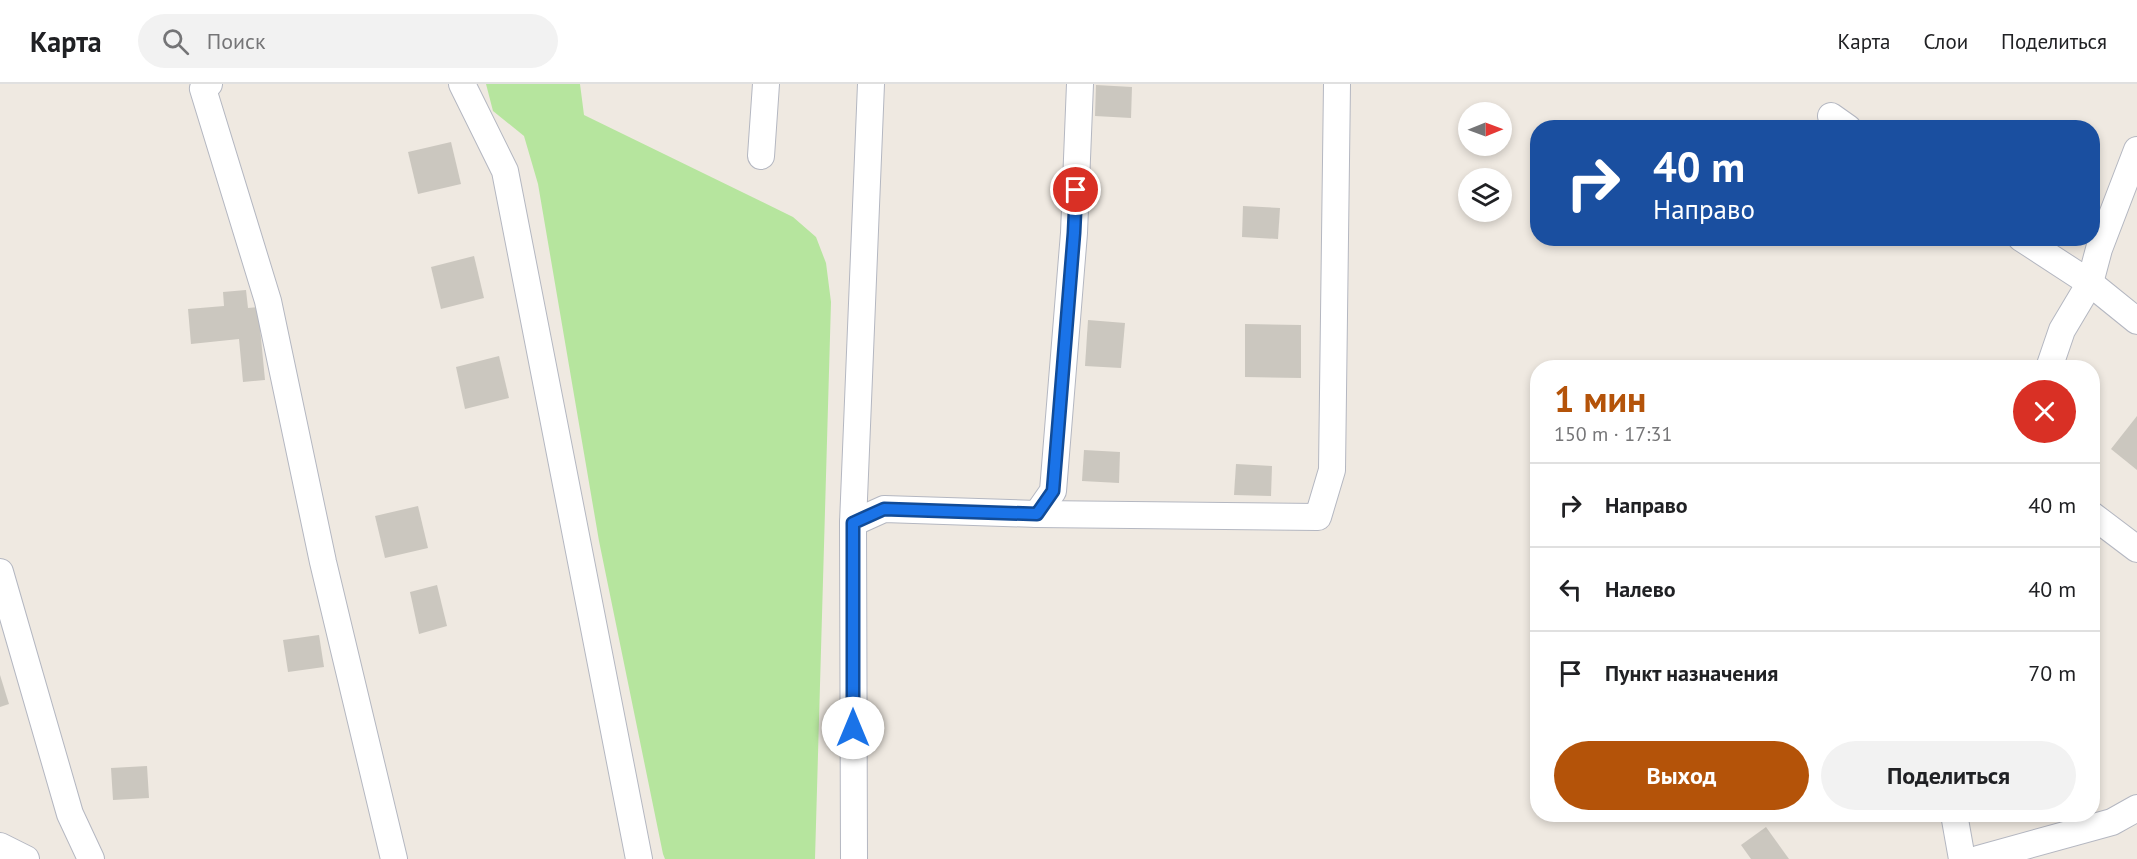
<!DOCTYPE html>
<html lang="ru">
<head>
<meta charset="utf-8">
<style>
  :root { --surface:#fff; --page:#f2f2f2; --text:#202124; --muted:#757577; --line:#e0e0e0; --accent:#b45309 }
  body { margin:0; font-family:"PT Sans",sans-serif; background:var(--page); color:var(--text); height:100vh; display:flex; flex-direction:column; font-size:22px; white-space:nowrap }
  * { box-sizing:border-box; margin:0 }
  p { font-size:20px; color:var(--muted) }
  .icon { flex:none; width:33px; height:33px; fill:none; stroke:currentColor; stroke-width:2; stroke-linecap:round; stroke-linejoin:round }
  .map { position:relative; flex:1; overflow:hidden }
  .drawer { position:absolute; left:1530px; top:276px; width:570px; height:462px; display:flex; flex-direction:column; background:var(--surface); border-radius:24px; box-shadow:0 3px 9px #0003 }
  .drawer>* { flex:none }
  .banner { position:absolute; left:1530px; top:36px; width:570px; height:126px; border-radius:24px; box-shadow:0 3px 9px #0003; background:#1a4fa0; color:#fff; overflow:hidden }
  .needle { width:39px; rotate:89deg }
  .tools { position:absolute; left:1458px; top:18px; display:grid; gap:12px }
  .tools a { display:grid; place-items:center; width:54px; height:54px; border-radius:50%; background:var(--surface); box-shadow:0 3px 9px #0003; font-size:30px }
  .pin { position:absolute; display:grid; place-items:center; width:51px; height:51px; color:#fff; margin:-26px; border:3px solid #fff; border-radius:50%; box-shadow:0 2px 6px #0007 }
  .me { position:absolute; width:66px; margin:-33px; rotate:0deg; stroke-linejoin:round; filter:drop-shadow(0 0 4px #0008) }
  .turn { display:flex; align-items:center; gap:21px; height:126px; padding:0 24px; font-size:27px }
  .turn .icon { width:78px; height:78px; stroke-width:2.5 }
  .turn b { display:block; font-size:42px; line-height:51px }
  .round { display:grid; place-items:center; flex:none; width:63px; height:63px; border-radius:32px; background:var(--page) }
  .summary { display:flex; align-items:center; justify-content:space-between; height:102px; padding:0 24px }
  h1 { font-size:36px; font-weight:800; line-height:45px; color:var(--accent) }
  .action { display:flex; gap:12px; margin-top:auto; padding:12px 24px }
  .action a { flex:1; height:69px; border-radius:36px; background:var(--accent); color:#fff; font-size:24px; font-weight:800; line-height:69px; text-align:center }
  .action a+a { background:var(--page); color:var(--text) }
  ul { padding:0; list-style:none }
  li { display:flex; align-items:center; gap:18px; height:84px; padding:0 24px; border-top:2px solid var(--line) }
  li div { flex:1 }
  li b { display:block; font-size:22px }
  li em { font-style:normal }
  header { display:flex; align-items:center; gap:36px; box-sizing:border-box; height:84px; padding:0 30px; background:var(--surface); border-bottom:2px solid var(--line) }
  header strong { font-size:28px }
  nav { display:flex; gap:33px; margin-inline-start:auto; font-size:21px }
  .search { width:420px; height:54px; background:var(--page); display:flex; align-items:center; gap:15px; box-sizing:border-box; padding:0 21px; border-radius:33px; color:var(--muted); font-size:22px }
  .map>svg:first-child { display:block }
  .green { fill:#b6e59e }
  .building { fill:#cbc7bf }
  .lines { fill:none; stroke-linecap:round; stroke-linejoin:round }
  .street-casing { stroke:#b4b7c1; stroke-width:28 }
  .street { stroke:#fff; stroke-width:26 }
  .route-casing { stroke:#114b97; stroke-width:15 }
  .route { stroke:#1a73e8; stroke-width:10 }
</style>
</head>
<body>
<header>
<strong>Карта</strong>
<div class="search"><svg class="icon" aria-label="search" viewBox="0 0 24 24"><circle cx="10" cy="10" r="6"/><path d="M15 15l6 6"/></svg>Поиск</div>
<nav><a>Карта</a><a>Слои</a><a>Поделиться</a></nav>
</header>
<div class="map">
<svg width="2137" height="775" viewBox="0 0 2137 775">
  <rect width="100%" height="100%" fill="#efe9e1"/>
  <path class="green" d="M486 0H580L584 31 793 133 816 153 826 179 831 218 815 775H665L663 770 599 457 538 100 524 52 493 27Z"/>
  <g class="building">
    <path d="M1096 1 1132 3 1131 34 1095 32Z"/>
    <path d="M451 58 461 100 418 110 408 68Z"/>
    <path d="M1243 122 1280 124 1278 155 1242 153Z"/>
    <path d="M474 172 484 214 441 225 431 183Z"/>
    <path d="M246 206 248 224 258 223 265 296 243 298 239 255 191 260 188 225 224 222 223 208Z"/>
    <path d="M1088 236 1125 239 1121 284 1085 282Z"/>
    <path d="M1245 240 1301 241V294L1245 293Z"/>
    <path d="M499 272 509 314 465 325 456 283Z"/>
    <path d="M2137 332V386L2111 365Z"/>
    <path d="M1084 366 1120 368 1119 399 1082 397Z"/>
    <path d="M1236 380 1272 382 1271 412 1234 411Z"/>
    <path d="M418 422 428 464 385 474 375 432Z"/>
    <path d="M437 501 447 542 419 550 410 508Z"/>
    <path d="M319 551 324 583 288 588 283 556Z"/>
    <path d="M0 591 9 620 0 623Z"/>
    <path d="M147 682 149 714 113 716 111 684Z"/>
    <path d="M1766 743 1789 775H1751L1741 761Z"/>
  </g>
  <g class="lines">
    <g class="street-casing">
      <g id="street">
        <path d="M209 0 203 5 268 217 323 478 394 775"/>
        <path d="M462 0 505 87 639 775"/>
        <path d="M1831 32 1848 44"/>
        <path d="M761 72 766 0"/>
        <path d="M2021 154 2090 199 2137 237"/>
        <path d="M2049 284 2062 246 2090 199 2099 165 2137 66"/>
        <path d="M1037 430 1053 407 1074 149 1080 0"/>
        <path d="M2092 431 2137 465"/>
        <path d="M853 439 884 425 1037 430 1318 433 1332 386 1337 0"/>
        <path d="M0 488 70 730 91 775"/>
        <path d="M1954 730 1962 775"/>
        <path d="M0 762 26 775"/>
        <path d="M854 775 853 439 871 0"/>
        <path d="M1978 775 2112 738 2137 724"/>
      </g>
    </g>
    <use href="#street" class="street"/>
  </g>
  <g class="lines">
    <g class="route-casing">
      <path id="route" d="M853 644V439L884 425 1037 430 1053 407 1074 149 1076 106"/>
    </g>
    <use href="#route" class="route"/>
  </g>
</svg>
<div class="tools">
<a><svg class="needle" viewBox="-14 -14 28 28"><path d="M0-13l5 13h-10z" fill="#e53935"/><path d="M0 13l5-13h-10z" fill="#757577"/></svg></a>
<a><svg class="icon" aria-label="layers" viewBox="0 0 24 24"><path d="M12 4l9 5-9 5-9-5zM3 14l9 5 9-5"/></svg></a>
</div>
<div class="pin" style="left:1076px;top:106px;background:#d93025"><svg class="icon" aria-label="arrive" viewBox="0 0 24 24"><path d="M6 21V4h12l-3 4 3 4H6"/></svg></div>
<svg class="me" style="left:853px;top:644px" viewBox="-20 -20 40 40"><circle r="19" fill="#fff"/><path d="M0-13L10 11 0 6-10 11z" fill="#1a73e8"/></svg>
<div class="banner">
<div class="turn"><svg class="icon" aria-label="right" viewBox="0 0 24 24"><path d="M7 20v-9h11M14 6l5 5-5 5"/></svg><div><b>40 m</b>Направо</div></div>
</div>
<section class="drawer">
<div class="summary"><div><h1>1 мин</h1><p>150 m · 17:31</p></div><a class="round" style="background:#d93025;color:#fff"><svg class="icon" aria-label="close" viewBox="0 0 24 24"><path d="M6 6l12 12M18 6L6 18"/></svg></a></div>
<ul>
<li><svg class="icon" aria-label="right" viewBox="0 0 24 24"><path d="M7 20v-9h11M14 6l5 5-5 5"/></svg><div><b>Направо</b></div><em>40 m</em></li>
<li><svg class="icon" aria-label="left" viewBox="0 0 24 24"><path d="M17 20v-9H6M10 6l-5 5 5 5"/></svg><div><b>Налево</b></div><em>40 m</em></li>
<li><svg class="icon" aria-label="arrive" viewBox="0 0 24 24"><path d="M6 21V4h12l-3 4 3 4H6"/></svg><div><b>Пункт назначения</b></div><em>70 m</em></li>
</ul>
<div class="action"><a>Выход</a><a>Поделиться</a></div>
</section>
</div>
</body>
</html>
